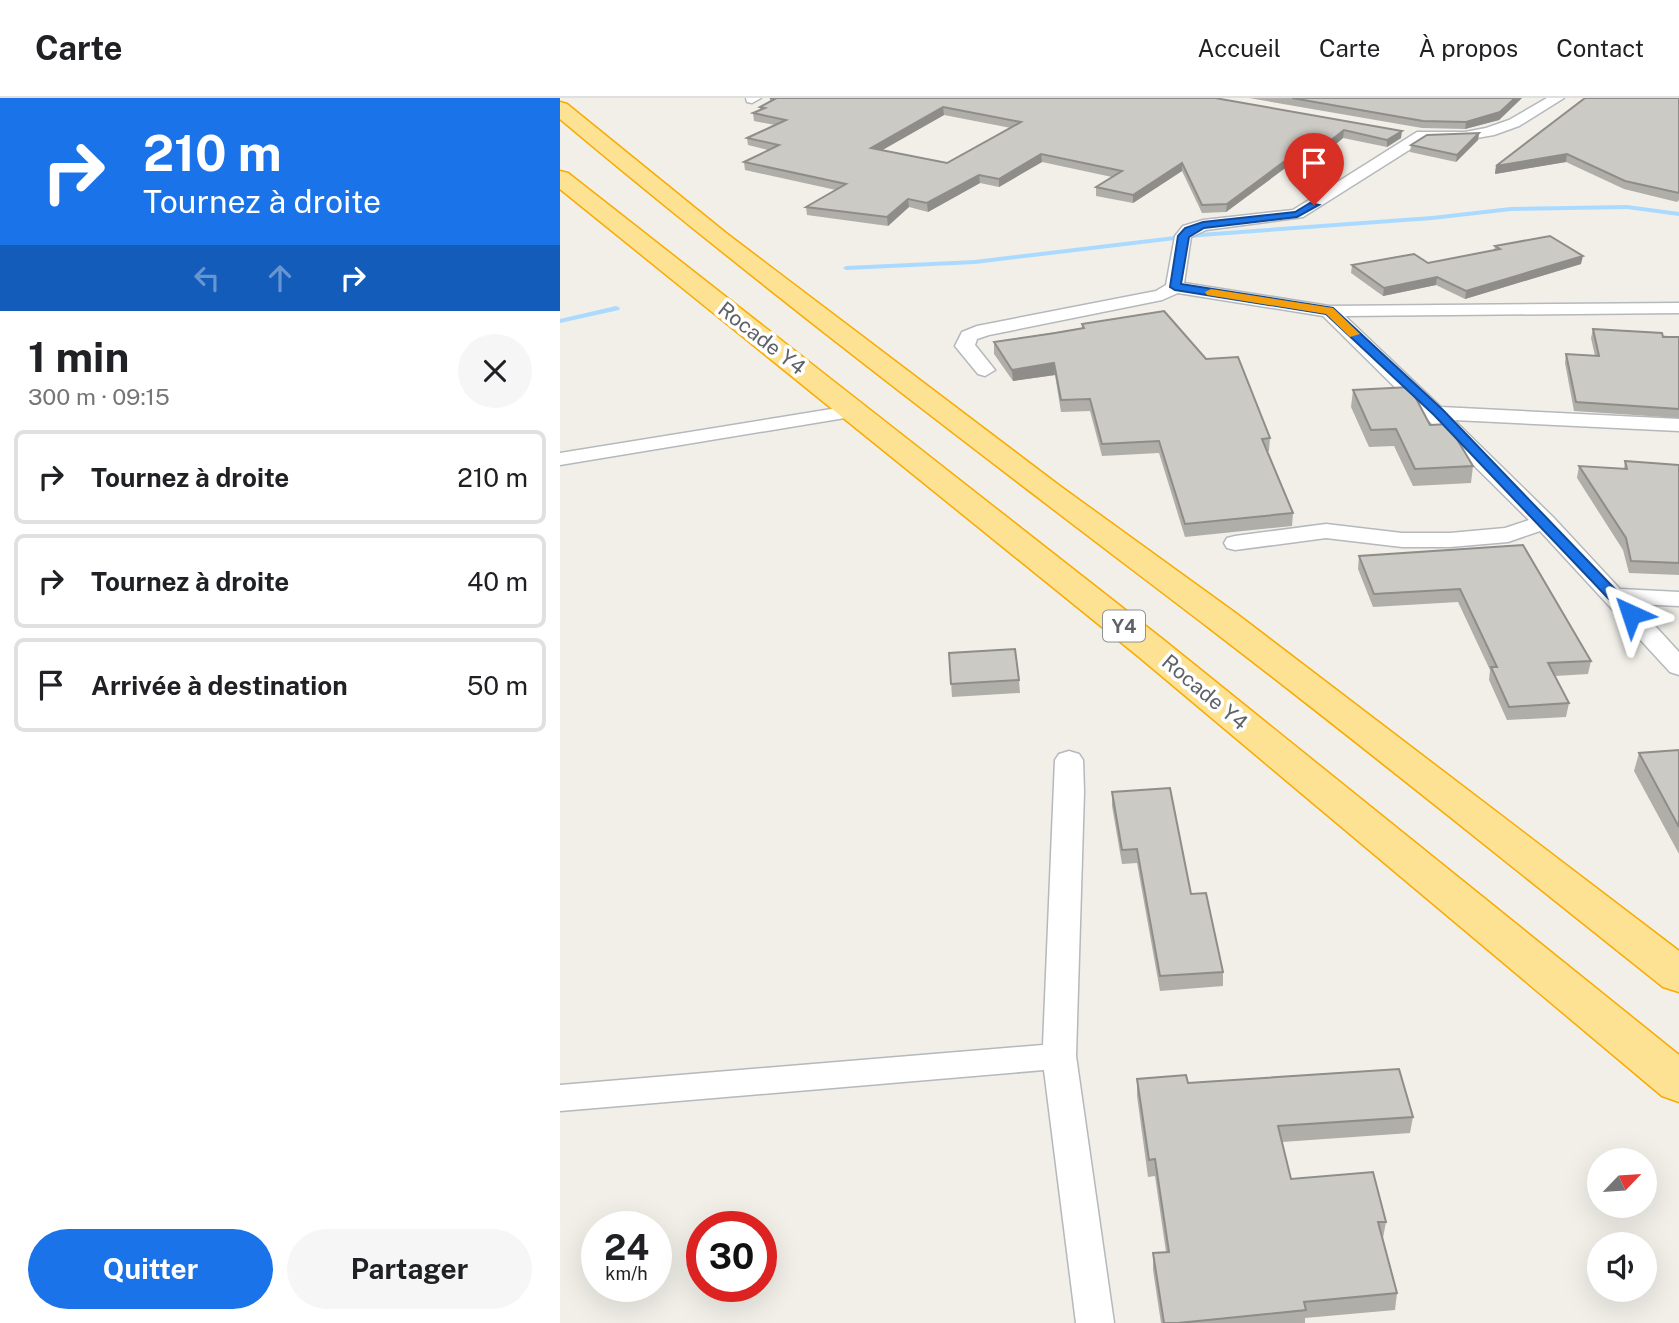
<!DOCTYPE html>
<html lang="fr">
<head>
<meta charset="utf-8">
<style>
  :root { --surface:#fff; --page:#f6f6f6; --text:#202124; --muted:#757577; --line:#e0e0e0; --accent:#1a73e8 }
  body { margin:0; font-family:"Public Sans",sans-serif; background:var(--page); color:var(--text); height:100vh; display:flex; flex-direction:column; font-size:26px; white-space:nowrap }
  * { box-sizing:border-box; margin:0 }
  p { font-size:23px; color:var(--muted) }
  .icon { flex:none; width:38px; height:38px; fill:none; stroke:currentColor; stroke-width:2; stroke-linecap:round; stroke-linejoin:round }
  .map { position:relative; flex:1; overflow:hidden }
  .sheet { display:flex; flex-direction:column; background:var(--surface); width:560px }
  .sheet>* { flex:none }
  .banner { background:#1a73e8; color:#fff; overflow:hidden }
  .needle { width:46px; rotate:65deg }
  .controls { position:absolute; left:1027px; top:1050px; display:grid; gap:14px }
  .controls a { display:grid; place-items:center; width:70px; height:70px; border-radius:50%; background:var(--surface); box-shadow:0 7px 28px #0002; font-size:35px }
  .speed { position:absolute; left:21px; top:1113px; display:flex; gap:14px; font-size:35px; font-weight:700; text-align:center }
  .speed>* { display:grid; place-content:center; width:91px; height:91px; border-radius:50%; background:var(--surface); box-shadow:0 7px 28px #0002; line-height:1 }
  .speed small { font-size:18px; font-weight:400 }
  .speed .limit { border:10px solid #d22; background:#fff; color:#111 }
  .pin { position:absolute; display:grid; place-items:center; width:60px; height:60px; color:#fff; margin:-72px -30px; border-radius:50% 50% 50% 0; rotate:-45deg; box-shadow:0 0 7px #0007 }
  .pin .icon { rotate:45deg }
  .me { position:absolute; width:77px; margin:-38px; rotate:318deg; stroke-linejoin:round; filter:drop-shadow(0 0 5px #0008) }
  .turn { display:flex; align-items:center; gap:24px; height:147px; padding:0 28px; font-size:32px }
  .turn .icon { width:91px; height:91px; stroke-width:2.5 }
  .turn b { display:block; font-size:49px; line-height:60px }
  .lanes { display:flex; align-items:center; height:66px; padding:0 28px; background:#0003; justify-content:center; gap:35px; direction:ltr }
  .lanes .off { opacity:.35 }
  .round { display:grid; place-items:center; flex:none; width:74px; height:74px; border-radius:37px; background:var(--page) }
  .headline { display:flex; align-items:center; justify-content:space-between; height:119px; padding:0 28px }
  h1 { font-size:42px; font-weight:700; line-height:52px }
  .button { display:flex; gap:14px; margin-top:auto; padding:14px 28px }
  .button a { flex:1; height:80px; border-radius:42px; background:var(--accent); color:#fff; font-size:28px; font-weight:700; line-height:80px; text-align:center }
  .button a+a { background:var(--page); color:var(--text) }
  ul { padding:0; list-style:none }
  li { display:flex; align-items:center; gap:21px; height:94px; margin:0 14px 10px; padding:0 14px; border:4px solid var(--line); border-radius:10px }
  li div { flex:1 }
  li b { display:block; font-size:26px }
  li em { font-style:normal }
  header { display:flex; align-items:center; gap:42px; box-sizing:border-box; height:98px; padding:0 35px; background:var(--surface); border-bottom:2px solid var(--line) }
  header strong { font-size:33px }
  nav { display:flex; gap:38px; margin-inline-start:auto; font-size:24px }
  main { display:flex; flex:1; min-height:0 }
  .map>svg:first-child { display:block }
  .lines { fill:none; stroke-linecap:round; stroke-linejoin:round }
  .stream { fill:#aadaff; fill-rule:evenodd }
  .street-casing { stroke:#b5b8bc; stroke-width:3 }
  .highway-casing { stroke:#f9ab00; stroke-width:3 }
  .street { fill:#fff; fill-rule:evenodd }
  .highway { fill:#fde293; fill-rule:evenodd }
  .wall { fill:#afaea9; fill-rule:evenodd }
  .shaded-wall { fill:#8f8d8a }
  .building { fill:#cccac5; stroke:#8f8d8a; stroke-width:2; fill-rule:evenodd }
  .route { fill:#1a73e8; stroke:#114b97; stroke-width:2 }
  .slow { fill:#f59e0b }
  .labels { text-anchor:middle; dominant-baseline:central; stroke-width:7; stroke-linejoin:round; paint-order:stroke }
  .shield { fill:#fff; stroke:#8f9295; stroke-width:2 }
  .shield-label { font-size:19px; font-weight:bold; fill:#5f6368 }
  .street-label { font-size:21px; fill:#5f6368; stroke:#fff }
</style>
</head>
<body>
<header>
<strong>Carte</strong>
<nav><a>Accueil</a><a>Carte</a><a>À propos</a><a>Contact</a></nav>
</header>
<main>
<section class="sheet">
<div class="banner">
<div class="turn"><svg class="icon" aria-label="right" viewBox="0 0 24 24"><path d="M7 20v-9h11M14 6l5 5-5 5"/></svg><div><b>210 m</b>Tournez à droite</div></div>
<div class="lanes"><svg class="icon off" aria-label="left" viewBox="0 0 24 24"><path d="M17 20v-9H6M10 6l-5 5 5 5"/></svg><svg class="icon off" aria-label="ahead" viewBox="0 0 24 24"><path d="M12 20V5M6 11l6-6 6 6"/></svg><svg class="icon" aria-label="right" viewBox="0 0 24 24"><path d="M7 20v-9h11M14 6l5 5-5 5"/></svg></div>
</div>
<div class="headline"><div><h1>1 min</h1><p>300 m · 09:15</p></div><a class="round"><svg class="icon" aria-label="close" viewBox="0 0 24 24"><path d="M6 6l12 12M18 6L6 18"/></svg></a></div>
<ul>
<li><svg class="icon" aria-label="right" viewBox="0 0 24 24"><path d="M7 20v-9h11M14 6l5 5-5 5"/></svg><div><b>Tournez à droite</b></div><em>210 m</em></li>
<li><svg class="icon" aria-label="right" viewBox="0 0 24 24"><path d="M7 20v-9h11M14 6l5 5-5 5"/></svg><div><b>Tournez à droite</b></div><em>40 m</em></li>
<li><svg class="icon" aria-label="arrive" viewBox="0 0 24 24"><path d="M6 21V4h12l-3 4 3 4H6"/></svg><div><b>Arrivée à destination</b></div><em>50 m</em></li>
</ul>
<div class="button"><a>Quitter</a><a>Partager</a></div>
</section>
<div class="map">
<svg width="1119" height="1225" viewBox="0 0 1119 1225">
  <rect width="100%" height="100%" fill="#f1efe8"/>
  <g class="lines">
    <g class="stream">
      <path d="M1067 107 1119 114V118L1067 111 951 113 872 122 640 139 415 166 286 172 283 170 286 168 415 162 640 135 872 118 951 109Z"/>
      <path d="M56 208 60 210 59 212 0 225V221Z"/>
    </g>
    <g class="street-casing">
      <g id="street">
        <path d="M186 0H201L192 5 187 4Z"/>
        <path d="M987 0H1004L959 28 934 37 905 42H865L743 119 646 132 631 139 624 185 769 208 1119 205V215L785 218 881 309 1119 321V333L894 322 993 419 1060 491 1119 494V508L1075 506 1119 554V577L1110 574 980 433 948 444 890 449H842L766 440 675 452 667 450 664 445 667 440 675 438 766 426 842 435H890L945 430 969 422 763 218 618 195 602 202 429 237 417 241 415 247 435 272 425 278 418 276 395 248 402 234 417 228 596 193 606 187 615 138 623 128 643 122 733 112 857 34H905L926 30 949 22Z"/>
        <path d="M296 307 303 309 306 313 303 317 0 367V355Z"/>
        <path d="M509 653 519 656 523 662 524 694 516 958 554 1225H516L484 972 0 1013V987L483 947 495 662 499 656Z"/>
      </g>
    </g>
    <g class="highway-casing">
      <g id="highway">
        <path d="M0 4 7 6 166 135 500 388 677 516 1119 853V894L1103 889C952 769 802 647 649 530 430 363 211 198 0 21Z"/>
        <path d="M0 73 8 75 605 543 1119 957V1004L1102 998 579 559 0 91Z"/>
      </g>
    </g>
    <use href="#street" class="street"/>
    <use href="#highway" class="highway"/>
  </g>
  <g class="wall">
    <path d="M210 0H655L841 40 827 49 783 40 770 51 755 48 666 114 642 115 622 73 573 105 536 98V89L552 79 482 64 439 89 420 85 368 114 349 109 328 128 247 117 246 109 276 92 185 72 184 64 208 52 188 47 187 40 215 27 194 23 193 15 200 12V9L210 4ZM384 17 451 30 387 65 322 52Z"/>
    <path d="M689 0H962L939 22 905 31 862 30Z"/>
    <path d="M1119 0V102L1117 104 1064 91 1006 64 935 76 936 68Z"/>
    <path d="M919 35 918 42 896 64 850 54 851 47Z"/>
    <path d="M935 148 1021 166 905 201 876 187 823 198 791 175 792 167 868 165 934 153Z"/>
    <path d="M522 226 710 340 709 353H707L733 415 732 428 625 439 599 355 542 358 530 313 501 314 495 277 453 283 434 256V244L522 230Z"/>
    <path d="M1033 231 1119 239V320L1014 313 1005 265 1006 256 1035 258 1031 240Z"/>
    <path d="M793 292 870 327 913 368 911 385 853 388 834 348 809 349 791 309Z"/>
    <path d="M1065 363 1119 367V477L1069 475 1063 452 1017 380 1019 368 1064 371Z"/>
    <path d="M963 447 1031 563 1028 576 995 578 1009 605 1006 619 947 622 929 582 930 572 898 504 813 509 798 471 799 458Z"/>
    <path d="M389 555 459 582 460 595 392 599Z"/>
    <path d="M1119 652V756L1074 673 1079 655Z"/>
    <path d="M552 694 631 796 663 874V888L600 893 577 765 562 766 552 708Z"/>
    <path d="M577 981 628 985 853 1019 850 1035 722 1044 731 1081 826 1124 823 1140 837 1195 835 1212 745 1220V1225H601L593 1172V1155L606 1154 595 1078 588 1079 577 998Z"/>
  </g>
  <g class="shaded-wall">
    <path d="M955 0H962L939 22 905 31 906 24Z"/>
    <path d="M383 9 384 17 312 58 311 50Z"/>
    <path d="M784 32 783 40 770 51V43Z"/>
    <path d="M842 33 841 40 827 49V42Z"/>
    <path d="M919 35 918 42 896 64 897 57Z"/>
    <path d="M756 40 755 48 666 114 667 106Z"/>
    <path d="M481 56 482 64 439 89V81Z"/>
    <path d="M1007 56 1006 64 935 76 936 68Z"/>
    <path d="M622 65V73L573 105V97Z"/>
    <path d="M419 77 420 85 368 114 367 105Z"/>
    <path d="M348 101 349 109 328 128 327 119Z"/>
    <path d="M1023 158 1021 166 905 201 906 193Z"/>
    <path d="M877 179 876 187 823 198 824 190Z"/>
    <path d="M494 265 495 277 453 283 452 272Z"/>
  </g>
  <g class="building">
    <path d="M210 0H655L842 33 827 42 784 32 770 43 756 40 667 106 642 107 622 65 573 97 536 89 562 73 481 56 439 81 419 77 367 105 348 101 327 119 246 109 286 86 184 64 219 47 187 40 226 22 193 15 205 10 200 9 215 1ZM383 9 461 24 387 65 311 50Z"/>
    <path d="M732 0H955L940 14 906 24 863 23Z"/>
    <path d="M1025 0H1119V95L1065 83 1007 56 936 68Z"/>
    <path d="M919 35 897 57 851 47 867 37Z"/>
    <path d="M990 138 1023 158 906 193 877 179 824 190 792 167 854 156 868 165 940 151 935 148Z"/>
    <path d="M604 213 646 261 678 259 710 340 702 341 733 415 625 426 599 343 542 346 530 301 501 302 494 265 452 272 434 244 495 235 524 230 522 226Z"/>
    <path d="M1033 231 1102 235 1103 239H1119V311L1016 304 1006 256 1039 258Z"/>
    <path d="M850 289 870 327 888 326 913 368 855 371 836 331 811 332 793 292Z"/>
    <path d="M1065 363 1119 367V465L1071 463 1066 440 1019 368 1067 371Z"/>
    <path d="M963 447 1031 563 988 565 1009 605 949 609 931 569H937L900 491 814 496 799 458Z"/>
    <path d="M455 551 459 582 391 586 389 555Z"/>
    <path d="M1119 652V729L1079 655Z"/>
    <path d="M610 690 631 796 646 795 663 874 600 878 577 751 562 752 552 694Z"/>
    <path d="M839 971 853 1019 718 1028 731 1081 813 1074 826 1124H818L837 1195 744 1204 746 1212 618 1225H604L593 1155 609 1154 595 1061 589 1062 577 981 626 977 628 985Z"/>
  </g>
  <path class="route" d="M750 105 759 107 737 119 644 130 629 139 621 186 773 210 883 312 1076 513 1078 516 1076 519H1066L874 317 766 216 615 192 610 189 618 138 625 130 643 124 735 114Z"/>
  <path class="slow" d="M651 191 773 210 800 236 790 239 766 216 647 197 645 194Z"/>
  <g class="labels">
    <rect class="shield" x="543" y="512.5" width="42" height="31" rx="5"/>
    <g class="shield-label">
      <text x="564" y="528">Y4</text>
    </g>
    <g class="street-label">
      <text transform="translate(202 240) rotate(38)">Rocade Y4</text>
      <text transform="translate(645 594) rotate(40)">Rocade Y4</text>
    </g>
  </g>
</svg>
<div class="controls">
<a><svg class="needle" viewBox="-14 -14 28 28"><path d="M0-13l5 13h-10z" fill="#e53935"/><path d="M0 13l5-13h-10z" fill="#757577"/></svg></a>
<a><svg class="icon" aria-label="sound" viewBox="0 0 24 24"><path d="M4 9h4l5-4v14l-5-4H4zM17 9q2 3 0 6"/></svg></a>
</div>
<div class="speed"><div>24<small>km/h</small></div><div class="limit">30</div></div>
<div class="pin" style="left:754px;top:107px;background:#d93025"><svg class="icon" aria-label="arrive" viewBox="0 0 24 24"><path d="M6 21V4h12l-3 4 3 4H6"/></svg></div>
<svg class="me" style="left:1071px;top:516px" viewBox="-20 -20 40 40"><path d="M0-17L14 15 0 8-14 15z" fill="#1a73e8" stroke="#fff" stroke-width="4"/></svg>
</div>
</main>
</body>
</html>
